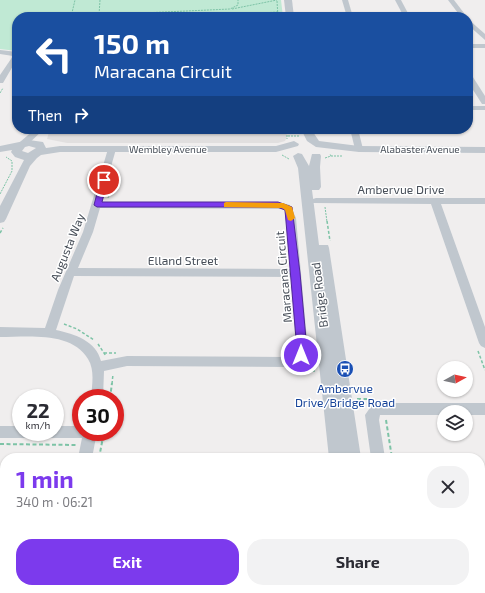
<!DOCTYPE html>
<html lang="en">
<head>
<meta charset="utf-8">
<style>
  :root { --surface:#fff; --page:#f2f2f3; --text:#2b2b33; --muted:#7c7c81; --accent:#7c3aed }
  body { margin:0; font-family:"Exo 2",sans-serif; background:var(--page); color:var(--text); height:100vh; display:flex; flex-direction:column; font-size:15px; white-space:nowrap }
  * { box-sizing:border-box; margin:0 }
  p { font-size:13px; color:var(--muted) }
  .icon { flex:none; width:22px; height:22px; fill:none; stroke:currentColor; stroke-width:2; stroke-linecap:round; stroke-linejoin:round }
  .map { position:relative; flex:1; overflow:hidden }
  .drawer { position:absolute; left:0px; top:453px; width:485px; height:140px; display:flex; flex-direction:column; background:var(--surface); border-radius:16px 16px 0 0; box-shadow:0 1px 3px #0004 }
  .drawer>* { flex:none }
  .banner { position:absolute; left:12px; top:12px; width:461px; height:122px; border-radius:16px; box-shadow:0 1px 3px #0004; background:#1a4fa0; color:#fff; overflow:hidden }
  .needle { width:26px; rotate:82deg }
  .controls { position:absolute; left:437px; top:361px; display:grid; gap:8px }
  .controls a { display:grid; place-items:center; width:36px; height:36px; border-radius:50%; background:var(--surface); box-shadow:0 1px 3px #0004; font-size:20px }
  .speed { position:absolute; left:12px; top:389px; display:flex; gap:8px; font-size:20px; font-weight:700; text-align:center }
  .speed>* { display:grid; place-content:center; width:52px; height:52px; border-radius:50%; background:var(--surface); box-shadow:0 1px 3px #0004; line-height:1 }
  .speed small { font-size:10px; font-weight:400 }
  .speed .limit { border:6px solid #d22; background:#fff; color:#111 }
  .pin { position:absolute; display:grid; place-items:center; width:34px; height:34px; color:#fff; margin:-17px; border:2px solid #fff; border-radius:50%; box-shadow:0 1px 4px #0007 }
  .me { position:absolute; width:44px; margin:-22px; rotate:0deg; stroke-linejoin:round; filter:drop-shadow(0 0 3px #0008) }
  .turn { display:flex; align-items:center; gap:14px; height:84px; padding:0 16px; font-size:18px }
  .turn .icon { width:52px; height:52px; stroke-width:2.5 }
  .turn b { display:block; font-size:28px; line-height:34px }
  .then { display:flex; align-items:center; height:38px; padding:0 16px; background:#0003; gap:8px; font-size:15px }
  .round { display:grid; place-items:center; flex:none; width:42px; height:42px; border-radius:16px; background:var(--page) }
  .summary { display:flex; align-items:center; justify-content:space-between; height:68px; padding:0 16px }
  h1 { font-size:24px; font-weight:700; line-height:30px; color:var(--accent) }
  .cta { display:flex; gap:8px; margin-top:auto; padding:8px 16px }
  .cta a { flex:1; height:46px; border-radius:16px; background:var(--accent); color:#fff; font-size:16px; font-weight:700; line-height:46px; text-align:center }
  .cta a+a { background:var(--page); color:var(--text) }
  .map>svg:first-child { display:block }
  .commercial { fill:#f9f6e8 }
  .education { fill:#e1dfdf }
  .green { fill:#c0e9d4 }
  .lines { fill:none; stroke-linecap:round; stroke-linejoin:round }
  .path-far2 { stroke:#7dc3a6; stroke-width:1; stroke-dasharray:2 1; stroke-linecap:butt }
  .path-far1 { stroke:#7dc3a6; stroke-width:1.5; stroke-dasharray:3 2; stroke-linecap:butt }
  .path { stroke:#7dc3a6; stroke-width:2; stroke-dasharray:4 2.5; stroke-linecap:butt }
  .minor { fill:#c0c7ce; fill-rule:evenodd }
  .tertiary { fill:#c0c7ce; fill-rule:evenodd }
  .route { fill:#7c3aed; stroke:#51269a }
  .slow { fill:#f59e0b }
  .labels { text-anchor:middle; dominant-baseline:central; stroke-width:3; stroke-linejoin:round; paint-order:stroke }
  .far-street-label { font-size:10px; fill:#484f59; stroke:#fff }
  .street-label { font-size:12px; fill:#484f59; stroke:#fff }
  .transit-label { font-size:12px; fill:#164399; stroke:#fff }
</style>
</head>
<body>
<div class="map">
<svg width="485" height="593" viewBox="0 0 485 593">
  <rect width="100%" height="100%" fill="#f0eeee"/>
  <path class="commercial" d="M480 563H485V593H391L390 588H480Z"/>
  <path class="education" d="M50 129H286L287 137 285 141 278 143H67L47 139Z"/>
  <path class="green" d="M0 0H281L283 17H17V51L0 49Z"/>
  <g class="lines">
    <g class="path-far2">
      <path d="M100 0 99 15 230 9 238 5V0"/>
      <path d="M277 1 278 17"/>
      <path d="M232 9 277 0"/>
      <path d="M71 17 75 0"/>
      <path d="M195 17 278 12"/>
      <path d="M0 93 3 88"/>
      <path d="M287 129V139"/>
      <path d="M288 136H300"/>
      <path d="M282 155 289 159"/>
      <path d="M331 156H343"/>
      <path d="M325 158 331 156 330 154"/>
      <path d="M0 194 12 171V161L6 157"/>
      <path d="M108 198 112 182"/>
      <path d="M325 207 327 222"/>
    </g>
    <g class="path-far1">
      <path d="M327 221 330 241"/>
      <path d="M0 233 3 228"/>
      <path d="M64 324 77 329 94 340"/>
      <path d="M98 344 106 356"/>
      <path d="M478 351 485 370"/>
      <path d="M104 353H116"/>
      <path d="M292 371H316"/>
      <path d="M112 384 113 374"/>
    </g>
    <g class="path">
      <path d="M110 398 112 383"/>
      <path d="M357 399H373"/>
      <path d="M386 420 392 458"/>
      <path d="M0 444 76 445"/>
      <path d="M99 458 104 432"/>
      <path d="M480 531H485"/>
      <path d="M0 556H5"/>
      <path d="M480 561H485"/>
      <path d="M0 585H5"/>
      <path d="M33 593 34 588"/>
      <path d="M64 593 65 588"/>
    </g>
    <g class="minor">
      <path d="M342 0H348L353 17H347Z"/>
      <path d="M395 0H401L410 17H404Z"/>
      <path d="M448 0H454L467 17H461Z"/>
      <path d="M468 19 485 34V40L468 25Z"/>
      <rect x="468" y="44" width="17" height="4"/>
      <path d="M0 50 17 52V59L3 83H0V75L13 56 0 54Z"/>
      <path d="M468 74H471L485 96V104H482L468 82Z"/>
      <rect x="468" y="106" width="17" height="4"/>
      <path d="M35 129H44L26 146H20V142Z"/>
      <path d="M350 129H358L363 149 362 151 359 152 355 149Z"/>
      <path d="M112 146 116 149 101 202H278L290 205 296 218 308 351 302 362 287 367 127 366 104 371 103 398H91C92 385 95 370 88 359 72 331 27 337 0 337V327L45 328 58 290 83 232 108 149ZM100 208 284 209 286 218 290 269 78 268 93 232ZM74 276 291 277 296 351 294 354 287 357 127 356 101 361C96 341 75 334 56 330Z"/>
      <path d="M316 198H485V204H441L485 327V348L481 346 479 343 431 204 313 203V199Z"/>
      <path d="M377 403H485V415H466V412H444V415H380L379 420 385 458H371L365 415 372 405Z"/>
      <path d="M0 426H21V432H55V426H81V432H97L92 458H78L82 438H0Z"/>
      <rect x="480" y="537" width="5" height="16"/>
      <path d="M0 562 5 563V579L0 578Z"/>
      <path d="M40 588H56L55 593H39Z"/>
      <rect x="315" y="588" width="16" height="5"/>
    </g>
    <g class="tertiary">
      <path d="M284 0H292L294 17H286Z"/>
      <path d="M301 129H311L319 141 359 146 485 147V153L359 152 316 147 307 141Z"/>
      <path d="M29 140 43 142 46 148 60 146H276L294 141 299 144 298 146 276 152H60L41 155 37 158 30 166 6 219 4 222 0 223V206L24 160 15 157 11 152 12 150 0 152V146ZM29 146 36 148 28 153 22 151 25 147Z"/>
      <path d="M298 153 302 154 309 166 312 154H320L321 156 320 167 321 187 319 190H312L319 245H328L329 248 361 458H329L298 168 293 156Z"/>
      <path d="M344 588H380L381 593H344Z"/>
    </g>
  </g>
  <path class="route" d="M101 178 108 180 102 202H278L292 207 300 273 307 350 304 358H297L296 355 297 350 285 210 277 207H97L94 205Z"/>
  <path class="slow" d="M226 202 283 203 292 207 295 218 291 221 288 220 285 210 282 208 224 207V203Z"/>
  <defs>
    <g id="bus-disc" transform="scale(0.9)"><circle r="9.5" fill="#1a4fb4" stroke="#fff"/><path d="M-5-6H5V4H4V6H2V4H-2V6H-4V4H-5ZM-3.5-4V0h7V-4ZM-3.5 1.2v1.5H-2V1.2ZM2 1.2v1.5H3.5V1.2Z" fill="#fff"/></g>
  </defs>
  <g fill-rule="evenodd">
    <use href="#bus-disc" x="345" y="369"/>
  </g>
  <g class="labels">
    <g class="far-street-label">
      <text x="168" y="149">Wembley Avenue</text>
      <text x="420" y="149">Alabaster Avenue</text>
    </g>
    <g class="street-label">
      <text x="401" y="189">Ambervue Drive</text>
      <text transform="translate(67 247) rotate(-68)">Augusta Way</text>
      <text x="183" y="260">Elland Street</text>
      <text transform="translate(283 277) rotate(-95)">Maracana Circuit</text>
      <text transform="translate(319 295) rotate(-97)">Bridge Road</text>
    </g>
    <g class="transit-label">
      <text x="345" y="388">Ambervue<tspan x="345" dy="14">Drive/Bridge Road</tspan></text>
    </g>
  </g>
</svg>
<div class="controls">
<a><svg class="needle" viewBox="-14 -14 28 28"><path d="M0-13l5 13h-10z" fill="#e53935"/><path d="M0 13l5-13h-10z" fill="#7c7c81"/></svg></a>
<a><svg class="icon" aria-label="layers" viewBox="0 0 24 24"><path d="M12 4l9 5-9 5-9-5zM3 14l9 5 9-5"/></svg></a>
</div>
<div class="speed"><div>22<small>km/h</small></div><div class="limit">30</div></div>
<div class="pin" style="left:104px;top:180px;background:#d93025"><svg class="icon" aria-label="arrive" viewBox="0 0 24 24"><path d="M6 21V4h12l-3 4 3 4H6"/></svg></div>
<svg class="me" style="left:301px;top:355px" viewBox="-20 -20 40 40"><circle r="17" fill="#7c3aed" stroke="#fff" stroke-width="3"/><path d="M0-11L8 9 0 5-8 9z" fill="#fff"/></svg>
<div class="banner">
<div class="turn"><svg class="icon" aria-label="left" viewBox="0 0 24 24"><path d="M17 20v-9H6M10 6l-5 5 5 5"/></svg><div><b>150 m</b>Maracana Circuit</div></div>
<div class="then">Then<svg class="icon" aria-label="right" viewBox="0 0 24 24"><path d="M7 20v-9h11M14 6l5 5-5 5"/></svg></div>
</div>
<section class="drawer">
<div class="summary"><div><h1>1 min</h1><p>340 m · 06:21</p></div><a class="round"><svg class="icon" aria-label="close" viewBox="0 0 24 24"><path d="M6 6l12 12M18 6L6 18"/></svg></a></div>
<div class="cta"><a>Exit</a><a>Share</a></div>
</section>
</div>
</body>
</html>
